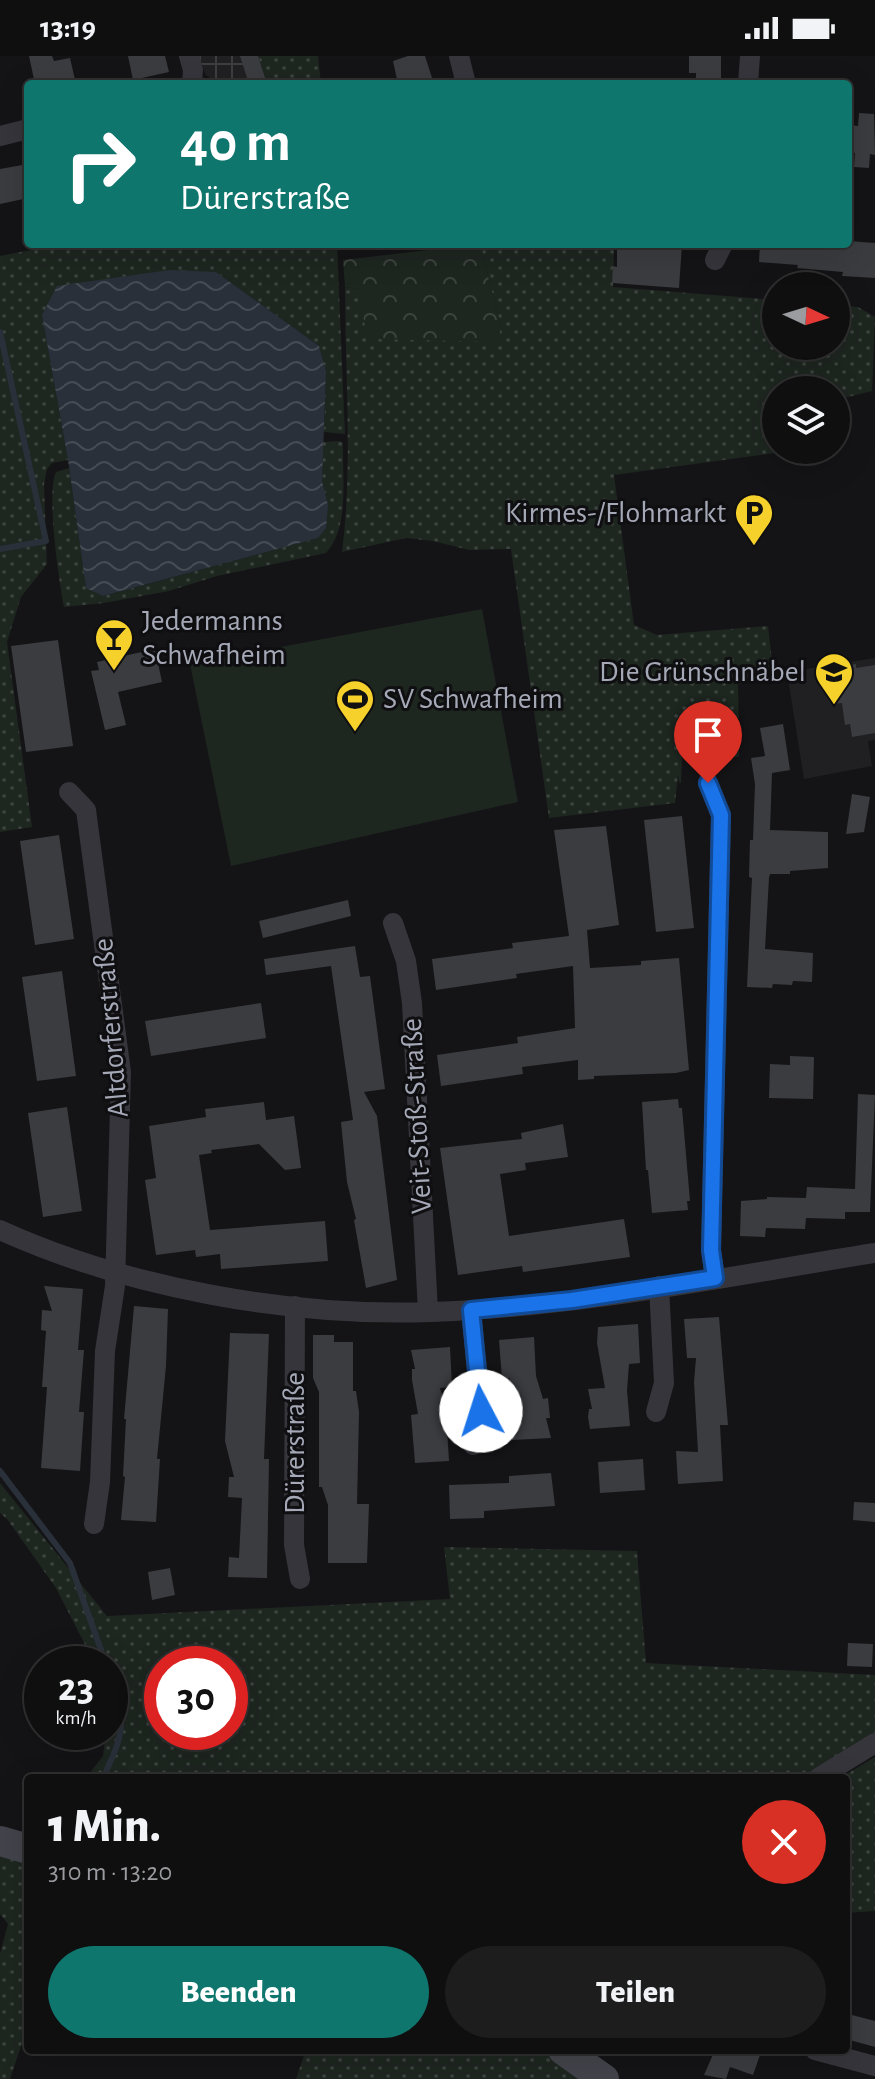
<!DOCTYPE html>
<html lang="de">
<head>
<meta charset="utf-8">
<style>
  :root { --surface:#0f0f10; --page:#1d1d1e; --text:#f1f3f6; --muted:#9b9c9f; --line:#2f2f30; --accent:#0f766e }
  body { margin:0; font-family:"Alegreya Sans",sans-serif; background:var(--page); color:var(--text); height:100vh; display:flex; flex-direction:column; font-size:30px; white-space:nowrap }
  * { box-sizing:border-box; margin:0 }
  p { font-size:26px; color:var(--muted) }
  .icon { flex:none; width:44px; height:44px; fill:none; stroke:currentColor; stroke-width:2; stroke-linecap:round; stroke-linejoin:round }
  .map { position:relative; flex:1; overflow:hidden }
  .panel { position:absolute; left:24px; top:1718px; width:826px; height:280px; display:flex; flex-direction:column; background:var(--surface); border-radius:8px; box-shadow:0 8px 32px #0002,0 0 0 2px var(--line) }
  .panel>* { flex:none }
  .guide { position:absolute; left:24px; top:24px; width:828px; height:168px; border-radius:8px; box-shadow:0 8px 32px #0002,0 0 0 2px var(--line); background:#0f766e; color:#fff; overflow:hidden }
  .needle { width:52px; rotate:94deg }
  .controls { position:absolute; left:762px; top:216px; display:grid; gap:16px }
  .controls a { display:grid; place-items:center; width:88px; height:88px; border-radius:50%; background:var(--surface); box-shadow:0 8px 32px #0002,0 0 0 2px var(--line); font-size:40px }
  .speed { position:absolute; left:24px; top:1590px; display:flex; gap:16px; font-size:40px; font-weight:700; text-align:center }
  .speed>* { display:grid; place-content:center; width:104px; height:104px; border-radius:50%; background:var(--surface); box-shadow:0 8px 32px #0002,0 0 0 2px var(--line); line-height:1 }
  .speed small { font-size:20px; font-weight:400 }
  .speed .limit { border:12px solid #d22; background:#fff; color:#111 }
  .pin { position:absolute; display:grid; place-items:center; width:68px; height:68px; color:#fff; margin:-82px -34px; border-radius:50% 50% 50% 0; rotate:-45deg; box-shadow:0 0 8px #0007 }
  .pin .icon { rotate:45deg }
  .me { position:absolute; width:88px; margin:-44px; rotate:355deg; stroke-linejoin:round; filter:drop-shadow(0 0 6px #0008) }
  .turn { display:flex; align-items:center; gap:28px; height:168px; padding:0 24px; font-size:36px }
  .turn .icon { width:104px; height:104px; stroke-width:2.5 }
  .turn b { display:block; font-size:56px; line-height:68px }
  .round { display:grid; place-items:center; flex:none; width:84px; height:84px; border-radius:42px; background:var(--page) }
  .summary { display:flex; align-items:center; justify-content:space-between; height:136px; padding:0 24px }
  h1 { font-size:48px; font-weight:800; line-height:60px }
  .cta { display:flex; gap:16px; margin-top:auto; padding:16px 24px }
  .cta a { flex:1; height:92px; border-radius:48px; background:var(--accent); color:#fff; font-size:32px; font-weight:800; line-height:92px; text-align:center }
  .cta a+a { background:var(--page); color:var(--text) }
  .status { display:flex; justify-content:space-between; align-items:center; height:56px; padding:0 40px; background:var(--surface); direction:ltr }
  .status svg { height:22px; fill:currentColor }
  .map>svg:first-child { display:block }
  .built { fill:#202023 }
  .industrial { fill:url(#industrial-grid) }
  .grass { fill:url(#grass-dots); fill-rule:evenodd }
  .park { fill:url(#park-crowns) }
  .pitch { fill:#1e2620 }
  .water { fill:url(#water-waves) }
  .lines { fill:none; stroke-linecap:round; stroke-linejoin:round }
  .stream { stroke:#2a303a; stroke-width:6 }
  .building { fill:#3b3c40 }
  .street { stroke:#35353b; stroke-width:20 }
  .secondary { stroke:#43434b; stroke-width:30 }
  .route-casing { stroke:#114b97; stroke-width:20 }
  .route { stroke:#1a73e8; stroke-width:14 }
  .labels { text-anchor:middle; dominant-baseline:central; stroke-width:6; stroke-linejoin:round; paint-order:stroke }
  .poi-label { font-size:30px; fill:#a5a8b6; stroke:#0f0f11; text-anchor:end }
  .street-label { font-size:30px; fill:#a5a8b6; stroke:#0f0f11 }
</style>
</head>
<body>
<div class="status"><b>13:19</b><svg viewBox="0 0 49 12"><path d="M0 12V9h3v3zM5 12V6h3v6zM10 12V3h3v9zM15 12V0h3v12zM26 1h20v11H26zM47 4h2v5h-2z"/></svg></div>
<div class="map">
<svg width="875" height="2023" viewBox="0 0 875 2023">
  <defs>
    <pattern id="industrial-grid" width="8" height="8" patternUnits="userSpaceOnUse" patternTransform="scale(2)"><rect width="8" height="8" fill="#202023"/><path d="M0 4h8M4 0v8" fill="none" stroke="#3d3e41"/></pattern>
    <pattern id="grass-dots" width="8" height="8" patternUnits="userSpaceOnUse" patternTransform="scale(2)"><rect width="8" height="8" fill="#1e2620"/><path d="M2 2h.1M6 6h.1" fill="none" stroke="#3c433e" stroke-width="1.8" stroke-linecap="round"/></pattern>
    <pattern id="park-crowns" width="20" height="18" patternUnits="userSpaceOnUse" patternTransform="scale(2)"><rect width="20" height="18" fill="#1e2620"/><path d="M2 6a3 3 0 1 1 6 0M12 15a3 3 0 1 1 6 0" fill="none" stroke="#3c433e"/></pattern>
    <pattern id="water-waves" width="16" height="10" patternUnits="userSpaceOnUse" patternTransform="scale(2)"><rect width="16" height="10" fill="#2a303a"/><path d="M0 5q4-4 8 0t8 0" fill="none" stroke="#464b54"/></pattern>
  </defs>
  <rect width="100%" height="100%" fill="#141416"/>
  <path class="built" d="M875 602V684L868 685 872 710 804 723 787 616Z"/>
  <path class="industrial" d="M198 0H258L266 25 256 28H219L206 19Z"/>
  <g class="grass">
    <path d="M258 0H318L321 28H267Z"/>
    <path d="M62 188H337L345 378 324 376 326 315 319 290 216 216 42 259 68 404 52 407 47 413 44 429 47 508 21 541 7 586 32 771 0 776V200Z"/>
    <path d="M480 188H601L614 194 613 231 776 244V290H836V249L858 251 875 261 872 335 836 344V334H776V394H796L614 419 634 569 657 579 768 570 774 622 738 628 739 701H682L681 727 679 726 678 719 675 747 549 762 511 493 469 494 433 485 406 482 342 496C353 408 345 320 345 231L359 233 500 286V267Z"/>
    <path d="M340 385 343 387C342 421 350 471 326 497L217 520 169 535 104 547 64 551C59 526 46 437 56 416L69 412 86 531 104 540 318 482 328 449 322 425 323 386Z"/>
    <path d="M0 1427 107 1560 450 1543 444 1491 637 1495 646 1607 875 1619V1678L803 1722H86L103 1700 106 1676H110V1608H95L56 1532 7 1463 0 1457ZM162 1608H230V1676H162Z"/>
    <path d="M875 1701V1855L846 1857V1722H840Z"/>
    <path d="M0 1795 28 1802V1969L10 2023H0V1898L8 1868 0 1858Z"/>
    <path d="M306 1994H548L589 2023H296Z"/>
  </g>
  <path class="park" d="M480 188 500 267V286L367 283 359 233 345 231 343 204Z"/>
  <path class="pitch" d="M482 553 518 746 231 810 190 608Z"/>
  <path class="water" d="M170 214 216 216 319 290 326 315 322 425 328 449 326 472 318 482 103 540 86 532 68 404 42 259 57 230Z"/>
  <g class="lines">
    <g class="stream">
      <path d="M0 276 46 485 0 493"/>
      <path d="M0 1415 70 1507 106 1608"/>
      <path d="M103 1722C124 1677 127 1667 110 1620"/>
    </g>
  </g>
  <g class="building">
    <path d="M29 0H52L54 5 70 2 76 28H35Z"/>
    <path d="M128 0H165L169 16 133 24Z"/>
    <path d="M240 0H258L266 25 249 28Z"/>
    <path d="M408 0H425L434 28H398L393 5Z"/>
    <path d="M689 0H721V28H696V17H689Z"/>
    <path d="M859 57 874 58 875 99 870 98 869 112 854 111 855 97 848 96 850 69 858 70Z"/>
    <path d="M28 108V142L0 148V113Z"/>
    <path d="M848 185 875 187V222L842 220 843 216 797 212 798 209 759 206 760 188H848Z"/>
    <path d="M617 188H682L679 232 612 227 613 210 617 211Z"/>
    <path d="M58 584 73 690 26 696 11 590Z"/>
    <path d="M155 593 162 626 118 636 126 669 105 674 91 615 99 614 97 606Z"/>
    <path d="M856 608V612L875 609V677L852 681 850 668 845 669 842 647 833 648 829 626 833 625 831 612Z"/>
    <path d="M783 668 790 714 772 717 770 774 828 776V812L790 815V818H770L769 822 765 893 813 897 812 926 793 925 792 929 773 928 772 932 747 931 752 822 749 821 750 784H753L755 728 751 702 765 700 760 672Z"/>
    <path d="M852 738 870 741 864 776 846 778Z"/>
    <path d="M682 760 694 872 656 876 644 764Z"/>
    <path d="M606 770 619 869 587 874 590 912 641 909V905L679 902 689 1014 676 1017 594 1020V1023L578 1024V1004L522 1011 523 1018 441 1030 437 999 518 987 517 981 575 972 573 910 516 918 517 922 436 934 432 903 513 892 512 887 569 880 554 774Z"/>
    <path d="M59 779 74 883 35 889 20 785Z"/>
    <path d="M348 844 351 860 263 882 259 865Z"/>
    <path d="M355 890 360 921 370 920 385 1033 364 1036 377 1060 397 1224 366 1232 354 1164 356 1163 347 1126 341 1066 353 1064 331 910 266 919 264 903Z"/>
    <path d="M62 915 76 1020 37 1025 22 921Z"/>
    <path d="M261 947 266 982 151 1000 145 965Z"/>
    <path d="M790 1000 814 1001 813 1043 769 1042 770 1008 790 1009Z"/>
    <path d="M858 1038 875 1039 870 1156H845V1163L806 1162 805 1173 766 1172 765 1181 740 1180 741 1145 767 1143V1141L806 1142 807 1131 855 1133Z"/>
    <path d="M678 1043 679 1052H682L690 1145H687L688 1154 652 1157 648 1114H646L642 1046Z"/>
    <path d="M264 1046 266 1064 294 1060 301 1112 285 1114 259 1088 211 1094 212 1097 199 1099 210 1174 325 1165 328 1205 221 1213 220 1198 196 1201 195 1194 156 1199 145 1124 156 1122 149 1070 206 1061 205 1053Z"/>
    <path d="M67 1051 82 1155 43 1161 28 1057Z"/>
    <path d="M563 1068 568 1101 525 1107 526 1114 500 1118 509 1180 624 1163 630 1201 523 1216 522 1210 458 1219 440 1092 522 1083 521 1077Z"/>
    <path d="M44 1230 83 1233 78 1294H84L79 1356H84L80 1415 41 1412 47 1331H42L46 1275 41 1274 42 1254 52 1255Z"/>
    <path d="M134 1250 168 1253 166 1310 157 1403H160L156 1466 121 1464 125 1421 123 1420 126 1363H124Z"/>
    <path d="M719 1261 728 1369H720L723 1425 678 1428 676 1395 698 1396 694 1326 696 1302H687L684 1263Z"/>
    <path d="M638 1268 640 1307 629 1308 627 1334 630 1370 590 1373 588 1361 589 1353H592L588 1333 605 1332 597 1287 598 1271Z"/>
    <path d="M230 1277 269 1278 264 1403H269L267 1522 228 1521 229 1501 239 1502 242 1442 228 1441 229 1421H234L225 1385Z"/>
    <path d="M313 1279H334V1286H353V1335H356L359 1356 357 1448H369L367 1507H328V1449L322 1431H319V1336L313 1322Z"/>
    <path d="M534 1281 536 1320 543 1343 548 1342 550 1362H546L551 1382 512 1384 510 1365H507L510 1322 502 1323 499 1284Z"/>
    <path d="M450 1291 452 1331 440 1332 448 1357H446L449 1405 415 1407 411 1359 418 1358 412 1324V1313H415L411 1294Z"/>
    <path d="M643 1403 645 1434 600 1437 598 1406Z"/>
    <path d="M551 1417 555 1450 484 1455V1462L450 1463 449 1429 509 1427V1420Z"/>
    <path d="M854 1446 875 1447V1466L853 1464Z"/>
    <path d="M170 1512 175 1539 152 1544 148 1516Z"/>
    <path d="M848 1587 873 1588 872 1611 847 1610Z"/>
    <path d="M852 1959 875 1965V1991L846 1983Z"/>
    <path d="M715 1994H746L760 1999 753 2019 730 2011 726 2023 704 2019Z"/>
  </g>
  <g class="lines">
    <g class="street">
      <path d="M189 0 193 14 192 28"/>
      <path d="M459 0 466 28"/>
      <path d="M748 28 750 0"/>
      <path d="M0 80 28 73"/>
      <path d="M715 204 723 188"/>
      <path d="M708 727 721 759 711 1194 715 1222"/>
      <path d="M69 736 86 754 121 1016 115 1230 105 1295 100 1426 94 1468"/>
      <path d="M393 867 406 905 412 947 428 1256"/>
      <path d="M0 1174C128 1232 290 1261 431 1256 579 1251 729 1220 875 1197"/>
      <path d="M295 1250 294 1489 300 1523"/>
      <path d="M471 1254 481 1355 473 1389"/>
      <path d="M656 1356 664 1327 659 1230"/>
      <path d="M818 1722 875 1687"/>
      <path d="M815 1994 875 2010"/>
    </g>
    <g class="secondary">
      <path d="M0 1785 28 1793"/>
      <path d="M563 1994 604 2023"/>
    </g>
  </g>
  <g class="lines">
    <g class="route-casing">
      <path id="route" d="M481 1355 471 1254 572 1244 715 1222 711 1194 721 759 708 727"/>
    </g>
    <use href="#route" class="route"/>
  </g>
  <defs>
    <g id="parking-pin" transform="scale(2)"><path d="M0 17L-7.5 6A9.5 9.5 0 1 1 7.5 6Z" fill="#f7d12b" stroke="#0f0f11"/><path d="M-3.5-5.5H1a3.5 3.5 0 0 1 0 7H-1V5.5H-3.5ZM-1-3.4V-.6H.8a1.4 1.4 0 0 0 0-2.8Z" fill="#111"/></g>
    <g id="bar-pin" transform="scale(2)"><path d="M0 17L-7.5 6A9.5 9.5 0 1 1 7.5 6Z" fill="#f7d12b" stroke="#0f0f11"/><path d="M-6-5H6L.8 .8V4.5H3.5V6h-7V4.5H-.8V.8Z" fill="#111"/></g>
    <g id="school-pin" transform="scale(2)"><path d="M0 17L-7.5 6A9.5 9.5 0 1 1 7.5 6Z" fill="#f7d12b" stroke="#0f0f11"/><path d="M0-5L7-2L0 1L-7-2ZM-4 1L0 2.5L4 1V4Q0 6-4 4Z" fill="#111"/></g>
    <g id="stadium-pin" transform="scale(2)"><path d="M0 17L-7.5 6A9.5 9.5 0 1 1 7.5 6Z" fill="#f7d12b" stroke="#0f0f11"/><path d="M0-5a6.5 5 0 1 0 0 10a6.5 5 0 1 0 0-10ZM-3.5-1.8h7v3.6h-7Z" fill="#111"/></g>
  </defs>
  <g fill-rule="evenodd">
    <use href="#parking-pin" x="754" y="457"/>
    <use href="#bar-pin" x="114" y="582"/>
    <use href="#school-pin" x="834" y="616"/>
    <use href="#stadium-pin" x="355" y="643"/>
  </g>
  <g class="labels">
    <g class="poi-label">
      <text x="726" y="457">Kirmes-/Flohmarkt</text>
      <text x="142" y="565" text-anchor="start">Jedermanns<tspan x="142" dy="34">Schwafheim</tspan></text>
      <text x="806" y="616">Die Grünschnäbel</text>
      <text x="383" y="643" text-anchor="start">SV Schwafheim</text>
    </g>
    <g class="street-label">
      <text transform="translate(111 972) rotate(-95)">Altdorferstraße</text>
      <text transform="translate(417 1060) rotate(-93)">Veit-Stoß-Straße</text>
      <text transform="translate(295 1387) rotate(-90)">Dürerstraße</text>
    </g>
  </g>
</svg>
<div class="controls">
<a><svg class="needle" viewBox="-14 -14 28 28"><path d="M0-13l5 13h-10z" fill="#e53935"/><path d="M0 13l5-13h-10z" fill="#9b9c9f"/></svg></a>
<a><svg class="icon" aria-label="layers" viewBox="0 0 24 24"><path d="M12 4l9 5-9 5-9-5zM3 14l9 5 9-5"/></svg></a>
</div>
<div class="speed"><div>23<small>km/h</small></div><div class="limit">30</div></div>
<div class="pin" style="left:708px;top:727px;background:#d93025"><svg class="icon" aria-label="arrive" viewBox="0 0 24 24"><path d="M6 21V4h12l-3 4 3 4H6"/></svg></div>
<svg class="me" style="left:481px;top:1355px" viewBox="-20 -20 40 40"><circle r="19" fill="#fff"/><path d="M0-13L10 11 0 6-10 11z" fill="#1a73e8"/></svg>
<div class="guide">
<div class="turn"><svg class="icon" aria-label="right" viewBox="0 0 24 24"><path d="M7 20v-9h11M14 6l5 5-5 5"/></svg><div><b>40 m</b>Dürerstraße</div></div>
</div>
<section class="panel">
<div class="summary"><div><h1>1 Min.</h1><p>310 m · 13:20</p></div><a class="round" style="background:#d93025;color:#fff"><svg class="icon" aria-label="close" viewBox="0 0 24 24"><path d="M6 6l12 12M18 6L6 18"/></svg></a></div>
<div class="cta"><a>Beenden</a><a>Teilen</a></div>
</section>
</div>
</body>
</html>
